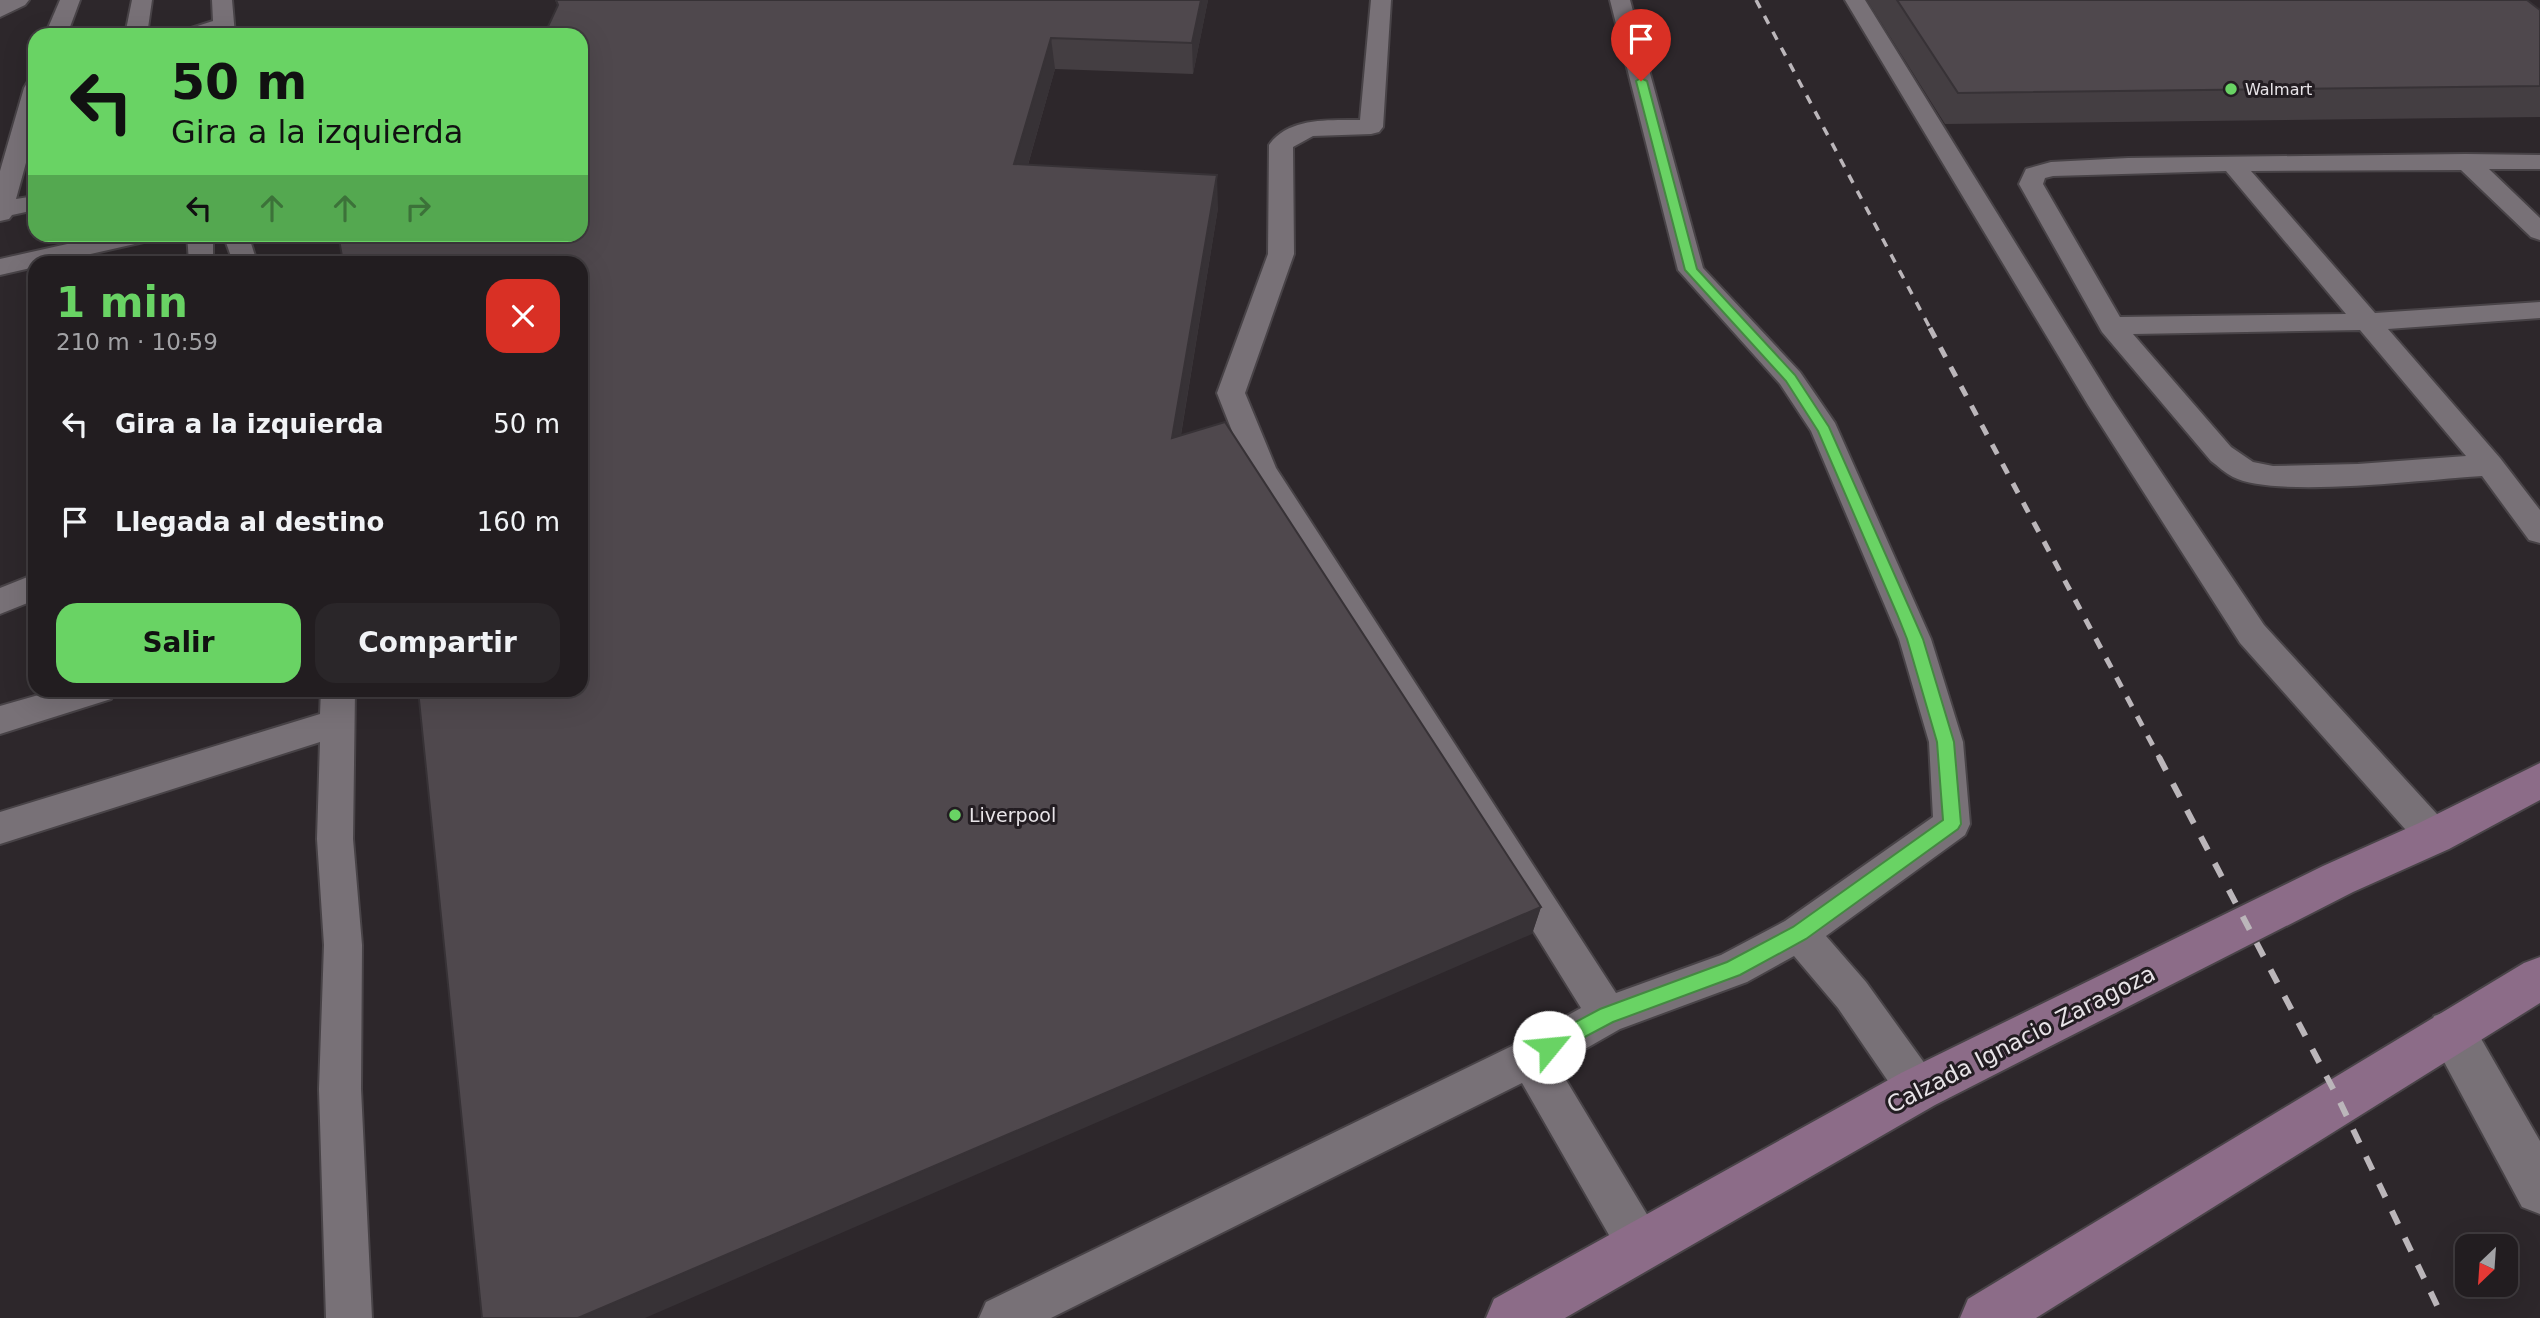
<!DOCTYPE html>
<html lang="es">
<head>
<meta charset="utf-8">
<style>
  :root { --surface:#221d20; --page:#2a2629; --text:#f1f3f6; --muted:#a2a2a5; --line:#3f3b3e; --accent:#69d364 }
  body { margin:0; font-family:"DejaVu Sans",sans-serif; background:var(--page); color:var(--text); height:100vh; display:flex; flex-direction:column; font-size:26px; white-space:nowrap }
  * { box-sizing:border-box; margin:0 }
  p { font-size:23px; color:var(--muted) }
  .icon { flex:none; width:38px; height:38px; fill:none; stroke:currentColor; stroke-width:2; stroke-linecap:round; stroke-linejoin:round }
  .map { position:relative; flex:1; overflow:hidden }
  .side { position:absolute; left:28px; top:256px; width:560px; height:441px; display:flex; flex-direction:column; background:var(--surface); border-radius:21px; box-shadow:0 7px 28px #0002,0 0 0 2px var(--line) }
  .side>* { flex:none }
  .hud { position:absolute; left:28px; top:28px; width:560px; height:214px; border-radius:21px; box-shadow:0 7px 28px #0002,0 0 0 2px var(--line); background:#69d364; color:#111; overflow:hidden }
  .needle { width:46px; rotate:205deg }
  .buttons { position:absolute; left:2455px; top:1234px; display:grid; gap:14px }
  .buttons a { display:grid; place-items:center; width:63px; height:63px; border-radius:14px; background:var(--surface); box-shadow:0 7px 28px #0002,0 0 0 2px var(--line); font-size:35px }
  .pin { position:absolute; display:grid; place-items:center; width:60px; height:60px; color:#fff; margin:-72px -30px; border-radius:50% 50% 50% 0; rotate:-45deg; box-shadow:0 0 7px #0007 }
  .pin .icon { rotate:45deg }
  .me { position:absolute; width:77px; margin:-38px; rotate:62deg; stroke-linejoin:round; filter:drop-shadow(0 0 5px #0008) }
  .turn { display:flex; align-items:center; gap:24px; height:147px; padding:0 28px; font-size:32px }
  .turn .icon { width:91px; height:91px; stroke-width:2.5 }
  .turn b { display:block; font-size:49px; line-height:60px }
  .lanes { display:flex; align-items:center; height:66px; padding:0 28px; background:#0003; justify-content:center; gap:35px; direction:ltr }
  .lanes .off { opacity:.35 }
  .round { display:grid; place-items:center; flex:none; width:74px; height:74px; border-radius:21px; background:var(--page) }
  .head { display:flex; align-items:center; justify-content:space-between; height:119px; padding:0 28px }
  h1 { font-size:42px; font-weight:600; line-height:52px; color:var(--accent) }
  .cta { display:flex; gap:14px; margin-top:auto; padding:14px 28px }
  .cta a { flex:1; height:80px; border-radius:21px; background:var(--accent); color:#111; font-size:28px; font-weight:600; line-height:80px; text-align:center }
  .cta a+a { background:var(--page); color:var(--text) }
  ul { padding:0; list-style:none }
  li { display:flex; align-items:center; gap:21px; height:98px; padding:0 28px }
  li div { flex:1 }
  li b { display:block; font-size:26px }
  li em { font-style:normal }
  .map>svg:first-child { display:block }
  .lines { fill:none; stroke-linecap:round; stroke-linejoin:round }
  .lane-casing { stroke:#484347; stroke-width:4 }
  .street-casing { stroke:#484347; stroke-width:4 }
  .secondary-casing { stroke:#484347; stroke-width:4 }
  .lane { fill:#787177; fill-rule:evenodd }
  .street { fill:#787177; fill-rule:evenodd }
  .secondary { fill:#8c6c88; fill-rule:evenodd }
  .rail-far2 { stroke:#bbb6ba; stroke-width:3.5; stroke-dasharray:9 9; stroke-linecap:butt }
  .rail-far1 { stroke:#bbb6ba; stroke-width:5; stroke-dasharray:11 11; stroke-linecap:butt }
  .rail { stroke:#bbb6ba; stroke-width:6; stroke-dasharray:15 15; stroke-linecap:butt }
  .wall { fill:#443e42 }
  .shaded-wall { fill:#373236 }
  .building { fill:#4f484d; stroke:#373236; stroke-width:2 }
  .route { fill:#69d364; stroke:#448941; stroke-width:2 }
  .poi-dot { fill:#69d364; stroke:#231d22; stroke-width:2.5 }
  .labels { text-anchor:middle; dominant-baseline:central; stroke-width:6; stroke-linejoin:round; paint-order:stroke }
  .far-poi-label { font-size:16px; fill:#e8e4e8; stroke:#231d22; text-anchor:start }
  .poi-label { font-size:19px; fill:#e8e4e8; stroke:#231d22; text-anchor:start }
  .near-street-label { font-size:23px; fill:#e8e4e8; stroke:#231d22 }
</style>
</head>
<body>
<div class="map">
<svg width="2540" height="1318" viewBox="0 0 2540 1318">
  <rect width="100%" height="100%" fill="#2d272b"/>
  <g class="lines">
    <g class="lane-casing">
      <g id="lane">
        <path d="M60 0H80L67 35H45Z"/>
        <path d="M132 0H152L147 35H125Z"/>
        <path d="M212 0H232L235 35H182L185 30 213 21Z"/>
        <path d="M1371 0H1391L1383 127 1379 132 1371 134 1313 136 1293 147 1294 254 1245 393 1276 468 1616 993 1721 955 1785 921 1933 817 1929 742 1899 639 1811 431 1780 384 1678 270 1610 0H1630L1703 268 1800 372 1835 423 1931 639 1963 742 1970 824 1965 835 1826 936 1866 982 1933 1075 1939 1089 1933 1103 1918 1109 1903 1103 1838 1008 1794 956 1747 982 1620 1029 1557 1065 1657 1231 1663 1247 1657 1263 1641 1269 1625 1263 1522 1083 1051 1318H979L986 1302 1516 1044 1581 1008 1247 469 1217 393 1268 254 1269 145C1288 117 1330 120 1360 120Z"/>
        <path d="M1845 0H1865L2112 399 2264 625 2447 825 2452 836 2447 847 2434 852 2421 847 2240 643 2088 405Z"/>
        <path d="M35 81V130L16 199 35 196V210L12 215 9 219 0 221V171L24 88 27 83Z"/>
        <path d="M2466 154 2540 155V169H2489L2540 218V240L2531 237 2461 170 2251 171 2375 313 2540 302V318L2388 329 2500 458 2540 510V543L2529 540 2482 476C2429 479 2276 499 2233 477 2225 473 2218 466 2211 461L2102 332 2019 184 2026 169 2051 162 2128 158ZM2226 171 2346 314 2120 317 2043 184 2045 178 2053 176ZM2360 330 2466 456 2358 464 2273 466 2253 462 2231 447 2133 334Z"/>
        <path d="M112 234H160L157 239 55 262H35V267L0 275V259Z"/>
        <path d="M187 234H213V262H189Z"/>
        <path d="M223 234H248L257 262H233Z"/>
        <path d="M35 574V600L0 614V588Z"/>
        <path d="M56 690H116L111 699 0 734V706Z"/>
        <path d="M321 690H355L353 839 362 945 361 1089 372 1318H326L319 1089 324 945 317 839 320 742 0 844V812L320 714Z"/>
      </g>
    </g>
    <g class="street-casing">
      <g id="street">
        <path d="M0 0H29L25 5 0 17Z"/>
        <path d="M2451 1010 2468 1016 2540 1141V1214L2522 1207 2428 1032 2434 1016Z"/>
      </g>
    </g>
    <g class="secondary-casing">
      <g id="secondary">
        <path d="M2540 763V800L2449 849 2353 892 1935 1105 1565 1318H1486L1494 1299 1901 1073 2323 866 2419 823Z"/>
        <path d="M2540 957V1003L2036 1318H1960L1968 1299 2524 963Z"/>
      </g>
    </g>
    <use href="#lane" class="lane"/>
    <use href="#street" class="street"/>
    <use href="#secondary" class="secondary"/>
    <path class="rail-far2" d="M1756 0 1931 330"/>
    <path class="rail-far1" d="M1930 328 2160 759"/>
    <path class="rail" d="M2159 757 2340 1102 2443 1318"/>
  </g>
  <g class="wall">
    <path d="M555 0H1208L1193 74 1055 69 1028 165 1218 208 1181 435 1541 907 1532 934 581 234 558 7Z"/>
    <path d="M1867 0H2527L2540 10V117L1945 124Z"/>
  </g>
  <g class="shaded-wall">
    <path d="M1201 0H1208L1193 74 1192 43Z"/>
    <path d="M1051 38 1055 69 1019 196 1014 164Z"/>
    <path d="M1217 175 1218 208 1175 470 1172 438Z"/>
    <path d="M1541 907 1532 934 645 1318H578Z"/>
  </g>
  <g class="building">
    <path d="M556 0H1201L1192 43 1051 38 1014 164 1217 175 1172 438 1225 422 1541 907 578 1318H482L418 690H581V262H343L338 234H581V35H544L558 5Z"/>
    <path d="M1897 0H2527L2540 10V86L1958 93Z"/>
  </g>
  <path class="route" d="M1641 78 1647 81 1697 269 1795 375 1829 427 1912 614 1923 639 1954 742 1961 824 1958 829 1806 939 1740 975 1613 1022 1549 1056 1542 1054 1540 1047 1542 1040 1600 1009 1727 962 1793 927 1943 820 1937 742 1907 639 1897 614 1818 431 1786 381 1685 270 1636 81Z"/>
  <g class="poi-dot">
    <circle cx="2231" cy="89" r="7"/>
    <circle cx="955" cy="815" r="7"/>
  </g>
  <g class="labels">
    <g class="far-poi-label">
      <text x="2245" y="89">Walmart</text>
    </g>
    <g class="poi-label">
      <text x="969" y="815">Liverpool</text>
    </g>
    <g class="near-street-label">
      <text transform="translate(2021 1039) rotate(-27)">Calzada Ignacio Zaragoza</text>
    </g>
  </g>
</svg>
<div class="buttons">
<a><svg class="needle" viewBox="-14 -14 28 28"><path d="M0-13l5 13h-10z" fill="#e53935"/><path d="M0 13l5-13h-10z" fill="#a2a2a5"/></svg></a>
</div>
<div class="pin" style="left:1641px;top:81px;background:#d93025"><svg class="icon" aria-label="arrive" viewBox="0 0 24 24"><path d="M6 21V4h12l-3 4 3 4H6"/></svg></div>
<svg class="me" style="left:1549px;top:1047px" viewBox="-20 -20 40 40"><circle r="19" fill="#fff"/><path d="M0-13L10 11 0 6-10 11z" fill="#69d364"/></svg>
<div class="hud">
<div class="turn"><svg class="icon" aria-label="left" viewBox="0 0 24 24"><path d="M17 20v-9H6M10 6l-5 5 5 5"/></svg><div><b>50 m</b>Gira a la izquierda</div></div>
<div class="lanes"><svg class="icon" aria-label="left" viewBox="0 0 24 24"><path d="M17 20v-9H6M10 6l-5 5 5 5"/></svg><svg class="icon off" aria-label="ahead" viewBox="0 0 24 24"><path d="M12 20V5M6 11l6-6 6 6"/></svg><svg class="icon off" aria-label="ahead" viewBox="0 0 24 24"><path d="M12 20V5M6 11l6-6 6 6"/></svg><svg class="icon off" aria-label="right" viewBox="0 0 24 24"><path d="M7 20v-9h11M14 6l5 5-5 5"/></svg></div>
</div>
<section class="side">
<div class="head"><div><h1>1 min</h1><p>210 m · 10:59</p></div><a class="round" style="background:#d93025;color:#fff"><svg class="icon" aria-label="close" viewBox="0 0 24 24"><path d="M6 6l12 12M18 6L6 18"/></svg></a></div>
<ul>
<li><svg class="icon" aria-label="left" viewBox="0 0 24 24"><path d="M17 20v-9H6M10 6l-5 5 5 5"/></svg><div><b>Gira a la izquierda</b></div><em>50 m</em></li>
<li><svg class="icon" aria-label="arrive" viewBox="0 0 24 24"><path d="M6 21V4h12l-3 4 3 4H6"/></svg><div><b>Llegada al destino</b></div><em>160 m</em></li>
</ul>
<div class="cta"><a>Salir</a><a>Compartir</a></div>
</section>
</div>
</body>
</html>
